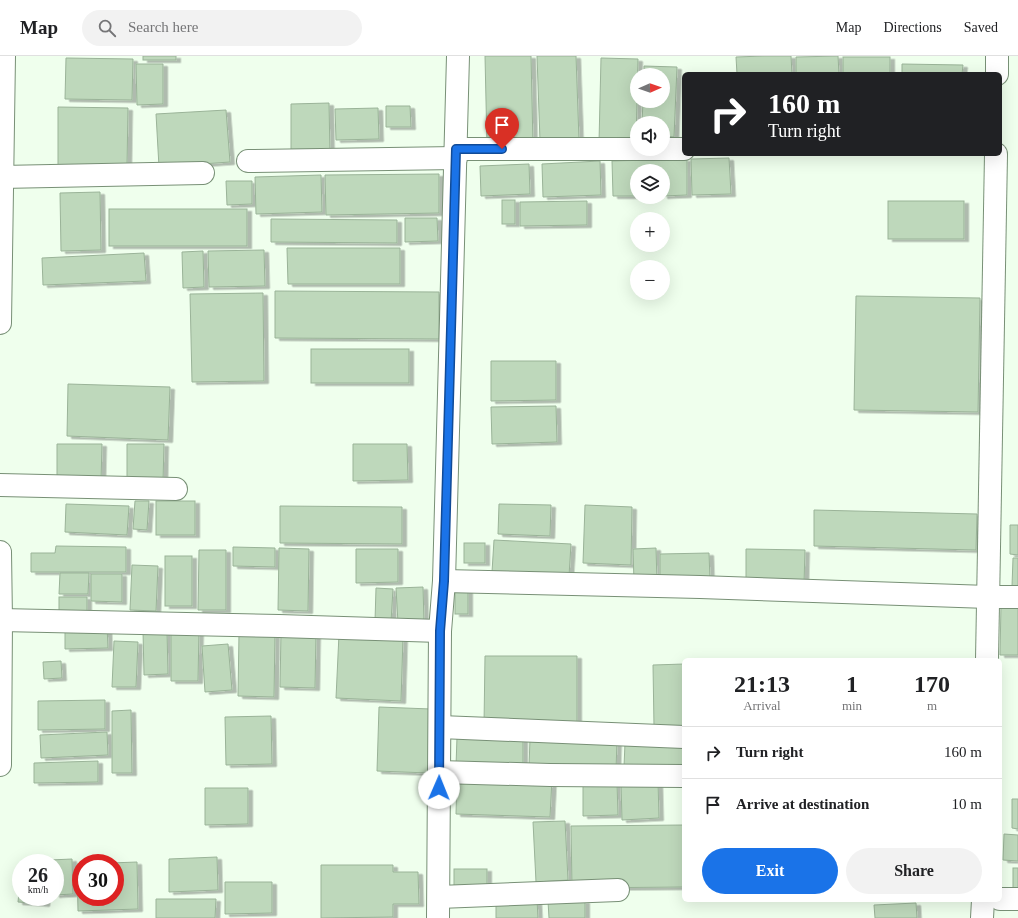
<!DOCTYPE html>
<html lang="en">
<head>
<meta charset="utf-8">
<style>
  :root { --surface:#fff; --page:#f2f2f2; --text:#202124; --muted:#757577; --line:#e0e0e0; --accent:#1a73e8 }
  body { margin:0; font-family:"Times New Roman",serif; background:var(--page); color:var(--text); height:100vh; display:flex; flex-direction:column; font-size:15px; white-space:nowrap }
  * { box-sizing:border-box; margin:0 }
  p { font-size:13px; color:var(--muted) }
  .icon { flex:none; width:22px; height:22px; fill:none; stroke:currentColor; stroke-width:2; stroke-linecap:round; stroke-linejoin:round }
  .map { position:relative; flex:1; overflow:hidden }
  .sheet { position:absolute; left:682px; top:602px; width:320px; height:244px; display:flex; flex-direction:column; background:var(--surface); border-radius:6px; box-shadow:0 4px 16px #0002 }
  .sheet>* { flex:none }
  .top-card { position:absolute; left:682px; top:16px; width:320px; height:84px; border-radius:6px; box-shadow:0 4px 16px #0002; background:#202124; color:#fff; overflow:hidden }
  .needle { width:26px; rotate:88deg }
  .tools { position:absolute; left:630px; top:12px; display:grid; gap:8px }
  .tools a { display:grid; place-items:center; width:40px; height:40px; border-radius:50%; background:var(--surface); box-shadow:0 4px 16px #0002; font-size:20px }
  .speed { position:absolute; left:12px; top:798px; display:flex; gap:8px; font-size:20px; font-weight:700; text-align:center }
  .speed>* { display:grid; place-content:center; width:52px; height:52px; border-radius:50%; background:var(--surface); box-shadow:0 4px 16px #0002; line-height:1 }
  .speed small { font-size:10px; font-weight:400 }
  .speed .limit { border:6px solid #d22; background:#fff; color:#111 }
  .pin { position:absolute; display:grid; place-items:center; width:34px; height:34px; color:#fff; margin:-41px -17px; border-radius:50% 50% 50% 0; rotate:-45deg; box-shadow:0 0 4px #0007 }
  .pin .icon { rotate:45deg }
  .me { position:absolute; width:44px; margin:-22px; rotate:1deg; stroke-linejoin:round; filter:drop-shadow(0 0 3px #0008) }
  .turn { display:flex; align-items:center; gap:14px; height:84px; padding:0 20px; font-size:18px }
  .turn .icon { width:52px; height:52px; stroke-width:2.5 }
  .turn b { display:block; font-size:28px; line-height:34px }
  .eta { display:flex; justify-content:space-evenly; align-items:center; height:68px; text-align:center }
  .eta b { font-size:24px; font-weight:800; line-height:28px }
  .primary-button { display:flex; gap:8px; margin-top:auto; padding:8px 20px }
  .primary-button a { flex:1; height:46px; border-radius:24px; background:var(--accent); color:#fff; font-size:16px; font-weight:800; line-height:46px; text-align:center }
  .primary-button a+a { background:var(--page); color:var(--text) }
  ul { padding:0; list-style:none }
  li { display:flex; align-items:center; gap:12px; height:52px; padding:0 20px; border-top:1px solid var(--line) }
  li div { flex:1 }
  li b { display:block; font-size:15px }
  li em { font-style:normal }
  header { display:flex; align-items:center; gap:24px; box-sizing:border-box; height:56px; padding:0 20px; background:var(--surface); border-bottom:1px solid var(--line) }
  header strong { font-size:19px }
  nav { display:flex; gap:22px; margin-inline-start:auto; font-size:14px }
  .search { width:280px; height:36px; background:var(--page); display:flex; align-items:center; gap:10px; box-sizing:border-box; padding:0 14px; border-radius:22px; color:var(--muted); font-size:15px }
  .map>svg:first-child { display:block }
  .building { fill:#bed8bb; stroke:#9ab398; filter:url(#shadow) }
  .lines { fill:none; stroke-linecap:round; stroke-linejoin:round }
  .minor-casing { stroke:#789076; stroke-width:24 }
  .minor { stroke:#fff; stroke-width:22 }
  .route-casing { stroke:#114b97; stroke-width:10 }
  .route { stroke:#1a73e8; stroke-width:7 }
</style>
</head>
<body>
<header>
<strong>Map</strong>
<div class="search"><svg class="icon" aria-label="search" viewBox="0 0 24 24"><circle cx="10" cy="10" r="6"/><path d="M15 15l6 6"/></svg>Search here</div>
<nav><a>Map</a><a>Directions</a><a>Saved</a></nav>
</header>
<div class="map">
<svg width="1018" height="862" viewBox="0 0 1018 862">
  <defs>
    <filter id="shadow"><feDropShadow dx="4.5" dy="2.5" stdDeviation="0" flood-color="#0004"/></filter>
  </defs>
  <rect width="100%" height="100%" fill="#efffed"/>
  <g class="building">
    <rect x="143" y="0" width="33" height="4"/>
    <path d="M485 0H531L533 89 487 90Z"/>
    <path d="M537 0H576L579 84 540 85Z"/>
    <path d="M764 0H791L792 18H737L736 1Z"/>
    <path d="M838 0 839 18H796V1Z"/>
    <rect x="843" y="1" width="47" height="17"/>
    <path d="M66 2 133 3 132 44 65 43Z"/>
    <path d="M601 2 638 3 636 87 599 86Z"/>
    <path d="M136 8H163V48L137 49Z"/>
    <path d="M902 8 963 9 962 18H902Z"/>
    <path d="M644 10 677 11 674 81 663 80V67H642L643 45H663V19H644Z"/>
    <path d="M329 47 330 99H291V48Z"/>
    <path d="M386 50H410L411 71H386Z"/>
    <path d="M58 51 128 52 127 110 58 109Z"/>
    <path d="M378 52 379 83 336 84 335 53Z"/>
    <path d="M226 54 230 106 159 111 156 58Z"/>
    <path d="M729 102 731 138 692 139 691 103Z"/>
    <path d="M687 103V139L663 140V115H637V140H613L612 105Z"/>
    <path d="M600 105 601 139 543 141 542 108Z"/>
    <path d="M529 108 530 138 481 140 480 110Z"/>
    <path d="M439 118V157L326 159 325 119Z"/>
    <path d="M321 119 322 156 256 158 255 121Z"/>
    <path d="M226 125H252V148L227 149Z"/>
    <path d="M100 136 101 194 61 195 60 137Z"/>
    <rect x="502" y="144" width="13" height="24"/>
    <path d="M587 145V169L520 170V146Z"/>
    <rect x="888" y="145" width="76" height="38"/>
    <rect x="109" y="153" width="138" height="37"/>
    <path d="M405 162H437L438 185 405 186Z"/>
    <path d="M271 163 397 164V187L271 186Z"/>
    <path d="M287 192H400V228H288Z"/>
    <path d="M264 194 265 230 209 231 208 195Z"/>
    <path d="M203 195 204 231 183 232 182 196Z"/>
    <path d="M144 197 146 225 43 229 42 202Z"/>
    <path d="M275 235 439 236V283L275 282Z"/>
    <path d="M263 237 264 325 192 326 190 238Z"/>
    <path d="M856 240 980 242 978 356 854 354Z"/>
    <rect x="311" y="293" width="98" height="34"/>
    <path d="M491 305H556V344L491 345Z"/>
    <path d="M68 328 170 331 168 384 67 380Z"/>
    <path d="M556 350 557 386 492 388 491 351Z"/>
    <path d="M57 388H102L101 425 57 424Z"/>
    <path d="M127 388H164L163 426H127Z"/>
    <path d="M353 388H407L408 424 353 425Z"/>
    <path d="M135 445H149L147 474 133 473Z"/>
    <rect x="156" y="445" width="39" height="34"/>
    <path d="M66 448 129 450 127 479 65 476Z"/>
    <path d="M499 448 551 449 550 480 498 478Z"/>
    <path d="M585 449 632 451 631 509 583 507Z"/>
    <path d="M280 450 402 451V488L280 487Z"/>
    <path d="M814 454 977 458 976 494 814 490Z"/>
    <path d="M1010 469H1018V499L1010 498Z"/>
    <path d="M494 484 571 488 569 520 492 516Z"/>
    <rect x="464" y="487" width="21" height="20"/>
    <path d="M56 490 126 491V516H31V497H55Z"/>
    <path d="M233 491 275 492V511L233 510Z"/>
    <path d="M279 492 309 493 308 555 278 554Z"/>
    <path d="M656 492 657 526H634L633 493Z"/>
    <path d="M356 493H398V526L356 527Z"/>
    <path d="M746 493 805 494 804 528 746 527Z"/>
    <path d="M199 494H226V554H198Z"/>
    <path d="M709 497 710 524 660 525V498Z"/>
    <rect x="165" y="500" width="27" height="50"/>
    <path d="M1013 502H1018V531L1012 530Z"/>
    <path d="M132 509 158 510 156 555 130 554Z"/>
    <path d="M60 517H89L88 538H59Z"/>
    <path d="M91 518H122V546L91 545Z"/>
    <path d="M423 531 424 566 398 567 396 532Z"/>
    <path d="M376 532 393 533 391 566 375 565Z"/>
    <rect x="455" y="533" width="13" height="25"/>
    <rect x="59" y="541" width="28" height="19"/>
    <path d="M1001 548H1018V599H1000Z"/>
    <path d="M65 569H107L108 592 65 593Z"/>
    <path d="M171 573H199L198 625H171Z"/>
    <path d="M143 575H167L168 618 144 619Z"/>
    <path d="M281 576 316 577 315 632 280 631Z"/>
    <path d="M239 577 275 578 274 641 238 640Z"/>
    <path d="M339 578 403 581 401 645 336 642Z"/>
    <path d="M114 585 138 586 136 631H112Z"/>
    <path d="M228 588 232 634 205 636 202 590Z"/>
    <path d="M485 600H577V668H484Z"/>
    <path d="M61 605 62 622 44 623 43 606Z"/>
    <path d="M684 608V670L654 671 653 609Z"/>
    <path d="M105 644V673L38 674V645Z"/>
    <path d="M379 651 431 653 429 717 377 715Z"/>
    <path d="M131 654 132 717H112V655Z"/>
    <path d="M271 660 272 708 226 709 225 661Z"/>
    <path d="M107 676 108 699 41 702 40 679Z"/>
    <path d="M457 681H523V710H456Z"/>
    <path d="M530 683 617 685 616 714 529 711Z"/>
    <path d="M625 687 684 688V711H624Z"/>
    <path d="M98 705V726L34 727V707Z"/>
    <path d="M457 720 552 723 550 761 456 758Z"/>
    <path d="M658 725 659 762 622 764 621 727Z"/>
    <path d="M617 727 618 759 583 760V728Z"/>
    <path d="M205 732H248V768L205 769Z"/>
    <path d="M1012 743H1018V773L1012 772Z"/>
    <path d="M565 765 568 824 536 826 533 766Z"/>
    <path d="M684 769V831L572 832 571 770Z"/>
    <path d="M1004 778 1018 779V805L1003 804Z"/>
    <path d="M217 801 218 834 169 836V803Z"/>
    <path d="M72 803 73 838 55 839V807H50V804Z"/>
    <path d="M137 806 138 853 78 855 77 808H81V841H115V807H110Z"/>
    <path d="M321 809H393V816H418L419 848H393V861L321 862Z"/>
    <rect x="1013" y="812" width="5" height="29"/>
    <rect x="454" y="813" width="33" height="18"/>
    <path d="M21 816V841H46L45 848 18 846Z"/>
    <path d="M225 826H272V857L225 858Z"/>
    <path d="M156 843H216L215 862H156Z"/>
    <path d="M537 844 538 862H496V845Z"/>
    <path d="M548 845H585V862H549Z"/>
    <path d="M916 847 917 862H875L874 849Z"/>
  </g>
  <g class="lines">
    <g class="minor-casing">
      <g id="minor">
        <path d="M997 18V0"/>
        <path d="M456 93H684"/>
        <path d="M248 105 456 102"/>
        <path d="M1 121 203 117"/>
        <path d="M0 267 4 0"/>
        <path d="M0 429 176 433"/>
        <path d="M0 496 1 564 0 709"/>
        <path d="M444 525 700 531 988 541H1018"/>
        <path d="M1 564 279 570 440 575"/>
        <path d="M987 604 996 98"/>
        <path d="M440 671 684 681"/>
        <path d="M439 716 550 719 684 720"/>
        <path d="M439 841 618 834"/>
        <path d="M1000 843H1018"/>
        <path d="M438 862 440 575 444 525 458 0"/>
        <path d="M982 862 983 844"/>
      </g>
    </g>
    <use href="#minor" class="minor"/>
  </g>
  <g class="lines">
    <g class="route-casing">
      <path id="route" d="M439 732 440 575 444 525 456 93H502"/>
    </g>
    <use href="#route" class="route"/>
  </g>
</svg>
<div class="tools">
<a><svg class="needle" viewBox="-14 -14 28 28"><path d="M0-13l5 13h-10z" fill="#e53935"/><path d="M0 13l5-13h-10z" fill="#757577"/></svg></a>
<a><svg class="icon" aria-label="sound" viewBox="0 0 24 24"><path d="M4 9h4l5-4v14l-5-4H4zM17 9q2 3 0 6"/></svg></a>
<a><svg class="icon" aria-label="layers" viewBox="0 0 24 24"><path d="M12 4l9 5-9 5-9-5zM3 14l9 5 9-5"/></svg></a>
<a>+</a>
<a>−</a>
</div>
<div class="speed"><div>26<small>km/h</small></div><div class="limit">30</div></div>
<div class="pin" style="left:502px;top:93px;background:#d93025"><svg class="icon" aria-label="arrive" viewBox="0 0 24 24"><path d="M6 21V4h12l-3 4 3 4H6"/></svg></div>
<svg class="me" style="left:439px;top:732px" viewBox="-20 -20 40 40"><circle r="19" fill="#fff"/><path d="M0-13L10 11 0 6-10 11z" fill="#1a73e8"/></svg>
<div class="top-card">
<div class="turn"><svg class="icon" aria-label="right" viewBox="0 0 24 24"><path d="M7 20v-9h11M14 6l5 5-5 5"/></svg><div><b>160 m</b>Turn right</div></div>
</div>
<section class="sheet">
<div class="eta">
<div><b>21:13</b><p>Arrival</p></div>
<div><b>1</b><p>min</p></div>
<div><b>170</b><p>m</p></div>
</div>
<ul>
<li><svg class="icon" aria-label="right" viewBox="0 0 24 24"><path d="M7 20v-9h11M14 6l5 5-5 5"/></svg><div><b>Turn right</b></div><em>160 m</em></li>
<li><svg class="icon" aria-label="arrive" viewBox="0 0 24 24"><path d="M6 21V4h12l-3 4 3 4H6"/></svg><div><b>Arrive at destination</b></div><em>10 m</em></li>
</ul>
<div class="primary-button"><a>Exit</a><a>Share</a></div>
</section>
</div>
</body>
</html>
